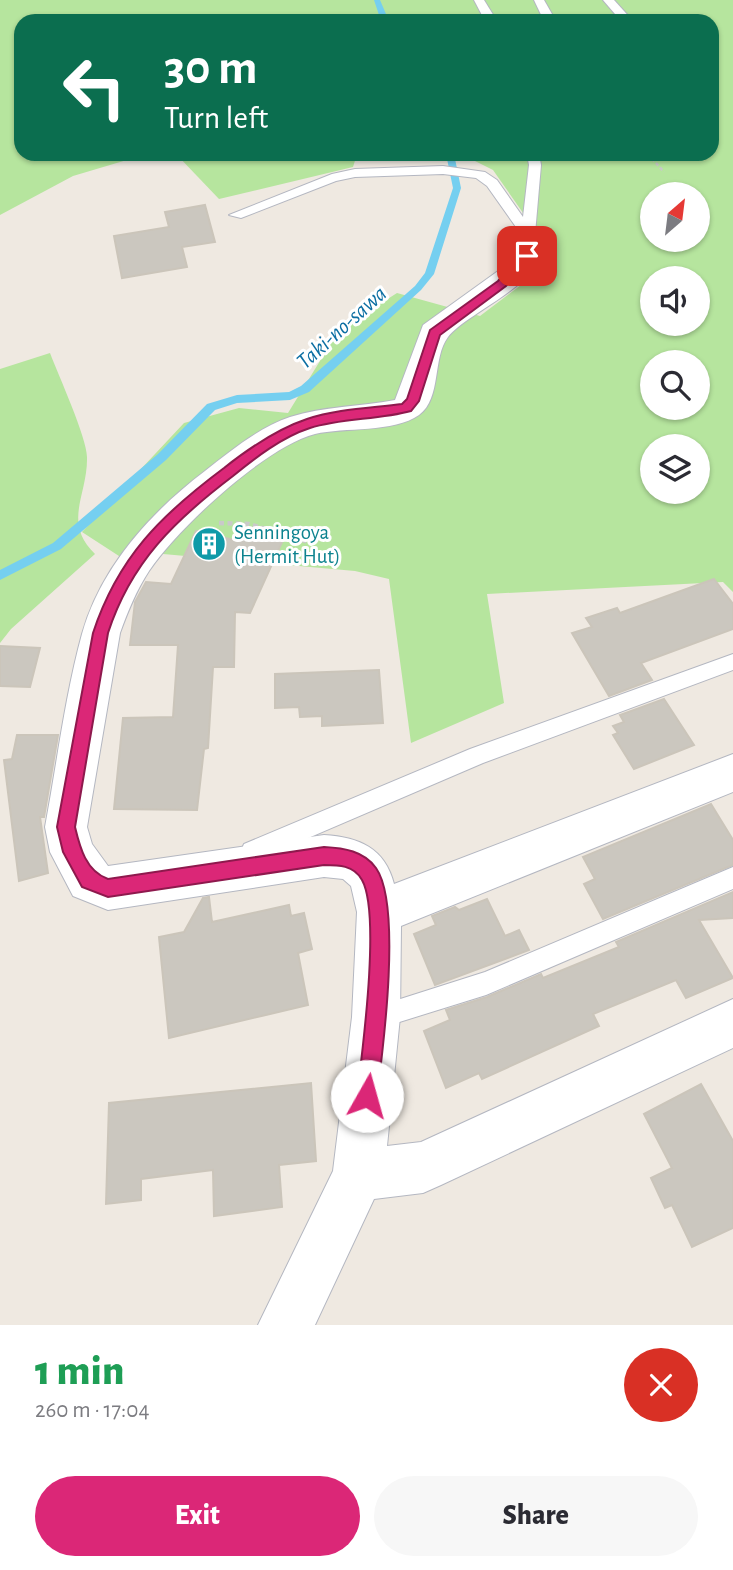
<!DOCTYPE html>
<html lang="en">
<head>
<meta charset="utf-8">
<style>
  :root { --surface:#fff; --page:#f7f7f7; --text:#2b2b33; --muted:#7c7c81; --accent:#db2777 }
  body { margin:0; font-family:"Alegreya Sans",sans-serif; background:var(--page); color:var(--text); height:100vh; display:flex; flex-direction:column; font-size:26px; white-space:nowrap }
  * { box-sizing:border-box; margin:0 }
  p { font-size:23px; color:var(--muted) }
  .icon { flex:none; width:38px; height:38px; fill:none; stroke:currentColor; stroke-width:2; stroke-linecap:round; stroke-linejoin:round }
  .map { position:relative; height:1325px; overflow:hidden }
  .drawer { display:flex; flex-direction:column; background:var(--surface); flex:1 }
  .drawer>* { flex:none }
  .hud { position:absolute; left:14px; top:14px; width:705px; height:147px; border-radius:21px; box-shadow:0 2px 5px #0004; background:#0b6e4f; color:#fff; overflow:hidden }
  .needle { width:46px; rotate:28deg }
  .buttons { position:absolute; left:640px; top:182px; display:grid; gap:14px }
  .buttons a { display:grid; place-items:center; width:70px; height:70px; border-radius:50%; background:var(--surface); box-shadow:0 2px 5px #0004; font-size:35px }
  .pin { position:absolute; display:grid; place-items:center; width:60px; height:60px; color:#fff; margin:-30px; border-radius:14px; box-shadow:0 4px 10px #0006 }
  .me { position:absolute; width:77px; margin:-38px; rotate:7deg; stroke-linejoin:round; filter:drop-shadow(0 0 5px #0008) }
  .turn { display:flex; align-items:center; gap:24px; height:147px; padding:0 35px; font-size:32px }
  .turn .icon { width:91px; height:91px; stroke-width:2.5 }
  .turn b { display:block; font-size:49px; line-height:60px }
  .round { display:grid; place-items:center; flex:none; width:74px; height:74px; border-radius:37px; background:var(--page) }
  .summary { display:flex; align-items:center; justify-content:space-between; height:119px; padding:0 35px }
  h1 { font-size:42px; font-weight:800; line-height:52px; color:#1e9e55 }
  .cta { display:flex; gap:14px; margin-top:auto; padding:14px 35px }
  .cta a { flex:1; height:80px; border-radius:42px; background:var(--accent); color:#fff; font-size:28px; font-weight:800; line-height:80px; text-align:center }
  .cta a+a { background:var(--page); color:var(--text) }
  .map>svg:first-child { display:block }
  .green { fill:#b6e59e; fill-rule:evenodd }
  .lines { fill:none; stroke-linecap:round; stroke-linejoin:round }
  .stream { fill:#75cff0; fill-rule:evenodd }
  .building { fill:#cbc7bf; stroke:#cbc5ba; stroke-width:2 }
  .lane-casing { stroke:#b4b7c1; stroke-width:2 }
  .street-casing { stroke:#b4b7c1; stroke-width:2 }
  .path-far1 { stroke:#c9c9c9; stroke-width:2.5; stroke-dasharray:3.5 2.5; stroke-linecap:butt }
  .path { stroke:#c9c9c9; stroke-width:4.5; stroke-dasharray:5 3.5; stroke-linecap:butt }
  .lane { fill:#fff; fill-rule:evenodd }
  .street { fill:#fff; fill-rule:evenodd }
  .route { fill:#db2777; stroke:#8e194d; stroke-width:2 }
  .labels { text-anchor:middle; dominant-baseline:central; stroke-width:6; stroke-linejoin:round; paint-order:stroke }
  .culture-label { font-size:21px; fill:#0d838f; stroke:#fff; text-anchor:start }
  .water-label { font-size:23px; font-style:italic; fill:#0d6fa3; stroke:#fff }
</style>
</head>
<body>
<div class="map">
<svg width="733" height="1325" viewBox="0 0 733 1325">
  <rect width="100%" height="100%" fill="#efe9e1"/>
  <g class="green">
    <path d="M0 0H733V592L723 582 487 594 504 703 411 743 389 579 355 571 163 554 119 556 82 532 184 423 239 408 288 413 339 330 397 293 480 316 525 282 542 240 493 170 461 154H712V21H21V154H147L73 176 0 215ZM653 194H698V240H653ZM653 278H698V324H653ZM653 362H698V408H653ZM653 446H698V492H653Z"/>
    <path d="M176 154H357L353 167 219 199Z"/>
    <path d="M50 353C58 374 87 438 87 457 88 495 62 522 95 554L11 629 0 643V369Z"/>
  </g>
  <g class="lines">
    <g class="stream">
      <path d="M374 0H380L389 21H381Z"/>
      <path d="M446 154H454L461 188 434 274 421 290 309 392 290 400 237 403 215 410 166 460 61 549 0 580V570L53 543 158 454 207 404 237 395 289 392 301 386 415 286 425 273 453 188Z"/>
    </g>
  </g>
  <g class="building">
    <path d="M205 205 215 242 182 247 187 267 122 278 114 236 169 227 165 212Z"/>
    <path d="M243 530 283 540 250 613 235 612 234 667H213L208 748 204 749 197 810 114 809 123 718 173 717 178 645H130L135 602 146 582 171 584 196 531 238 541Z"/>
    <path d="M714 579 733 604V629L641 663 652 680 609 696 572 633 592 627 586 618 617 608 620 613Z"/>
    <path d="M0 646 40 648 30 687 0 686Z"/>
    <path d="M379 670 383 723 322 726V716L300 717 299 707 275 708V674Z"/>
    <path d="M664 699 694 745 634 769 613 735 618 733 613 726 624 722 620 715Z"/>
    <path d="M17 735H58L44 817H40L48 873 19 881 4 760 12 759Z"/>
    <path d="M711 804 733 840V865L603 919 584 884 595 879 583 857Z"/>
    <path d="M733 892V918L699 920 733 978 686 998 676 980 593 1014 599 1026 482 1079 479 1073 446 1088 424 1031 450 1020 446 1010 487 997 541 974 543 978 619 947 616 942Z"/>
    <path d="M209 897 212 922 289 905 291 916 304 913 312 949 298 953 308 1005 169 1038 159 937 184 932 203 898Z"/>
    <path d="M487 899 505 936 519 930 529 950 435 985 414 934 436 925 432 916 455 907 459 910Z"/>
    <path d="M311 1083 316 1161 279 1165 282 1207 214 1216 213 1170 141 1179V1200L106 1204 109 1103Z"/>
    <path d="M701 1084 733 1141V1228L692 1247 672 1205 665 1208 651 1178 672 1168 644 1114Z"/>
  </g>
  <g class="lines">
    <g class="lane-casing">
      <g id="lane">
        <path d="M474 0H484L497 21H485Z"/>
        <path d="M534 0H544L556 21H544Z"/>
        <path d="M603 0H614L633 21H621Z"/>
        <path d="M527 154H539L541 165 535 234 528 238 523 237 487 186 476 178 443 174 355 177 336 181 241 218 229 215 332 174 355 169 443 166 485 172 497 180 523 217 529 165Z"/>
        <path d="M733 654V670L483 763 252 862 244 858 241 851 244 844 470 749Z"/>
        <path d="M733 867V889L486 995 377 1029 369 1025 365 1017 369 1009 485 972Z"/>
      </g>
    </g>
    <g class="street-casing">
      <path id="street" d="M528 225 538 228C568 274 468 310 448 337 432 358 442 398 419 415 394 433 344 427 315 434 265 447 178 528 149 571 136 591 128 611 120 633L87 827 92 844 108 866 324 835C359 837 385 848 394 884L733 754V792L401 926 400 1017 387 1146 421 1142 733 999V1048L441 1185 423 1193 374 1199 315 1325H258L333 1171 352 1017 357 912 351 886 343 879 324 877 108 910 73 896 50 852 45 827C57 763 65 696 82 634 101 567 151 512 205 471 231 451 258 428 290 417 324 406 360 407 395 400L423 325 505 266C514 254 510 240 518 228Z"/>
    </g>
    <path class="path-far1" d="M648 154 664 172"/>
    <path class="path" d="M219 523 249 524 309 542"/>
    <use href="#lane" class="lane"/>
    <use href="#street" class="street"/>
  </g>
  <path class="route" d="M522 253 532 256 506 286 440 335 419 401 411 411C378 420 342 418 310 428 282 437 255 458 233 476 175 520 131 562 108 633L75 827C80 848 86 871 108 879L324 847C344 848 364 851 376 868 402 905 383 1049 377 1096L374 1103 367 1106 360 1103 357 1096C362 1054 381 914 362 880 354 865 338 865 324 865L108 897 82 887 63 852 57 827 93 633C118 557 161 515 224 468 248 449 277 429 307 419 336 409 371 408 402 404L407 399 430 330 498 281Z"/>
  <defs>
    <g id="building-disc" transform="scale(1.75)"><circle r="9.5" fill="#0f9aa8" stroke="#fff"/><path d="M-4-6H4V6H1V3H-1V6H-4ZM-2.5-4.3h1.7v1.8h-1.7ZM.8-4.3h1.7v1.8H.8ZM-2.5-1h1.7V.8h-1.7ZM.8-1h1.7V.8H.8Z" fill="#fff"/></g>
  </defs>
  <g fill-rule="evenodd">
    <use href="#building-disc" x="209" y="544"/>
  </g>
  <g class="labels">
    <g class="culture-label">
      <text x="234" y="532">Senningoya<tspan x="234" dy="24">(Hermit Hut)</tspan></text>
    </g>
    <g class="water-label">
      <text transform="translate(342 328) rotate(-42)">Taki-no-sawa</text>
    </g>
  </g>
</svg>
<div class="buttons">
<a><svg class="needle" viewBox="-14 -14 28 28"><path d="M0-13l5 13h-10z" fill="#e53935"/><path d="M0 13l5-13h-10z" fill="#7c7c81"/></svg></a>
<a><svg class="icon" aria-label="sound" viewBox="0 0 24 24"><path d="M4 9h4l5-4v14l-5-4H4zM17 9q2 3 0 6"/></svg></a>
<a><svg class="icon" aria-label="search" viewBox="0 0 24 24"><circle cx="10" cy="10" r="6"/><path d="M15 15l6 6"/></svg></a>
<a><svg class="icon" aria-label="layers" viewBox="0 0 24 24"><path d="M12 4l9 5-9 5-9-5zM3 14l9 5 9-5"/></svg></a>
</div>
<div class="pin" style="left:527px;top:256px;background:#d93025"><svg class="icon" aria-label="arrive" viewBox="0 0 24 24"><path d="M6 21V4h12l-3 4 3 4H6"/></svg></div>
<svg class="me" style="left:367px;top:1096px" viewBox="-20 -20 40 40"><circle r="19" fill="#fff"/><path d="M0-13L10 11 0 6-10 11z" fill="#db2777"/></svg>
<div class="hud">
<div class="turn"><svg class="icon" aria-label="left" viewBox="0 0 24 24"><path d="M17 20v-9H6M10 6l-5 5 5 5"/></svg><div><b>30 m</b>Turn left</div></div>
</div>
</div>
<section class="drawer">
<div class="summary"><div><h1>1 min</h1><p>260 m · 17:04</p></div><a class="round" style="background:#d93025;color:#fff"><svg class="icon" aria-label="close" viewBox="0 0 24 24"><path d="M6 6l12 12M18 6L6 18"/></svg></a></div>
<div class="cta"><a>Exit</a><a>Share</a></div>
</section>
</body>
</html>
